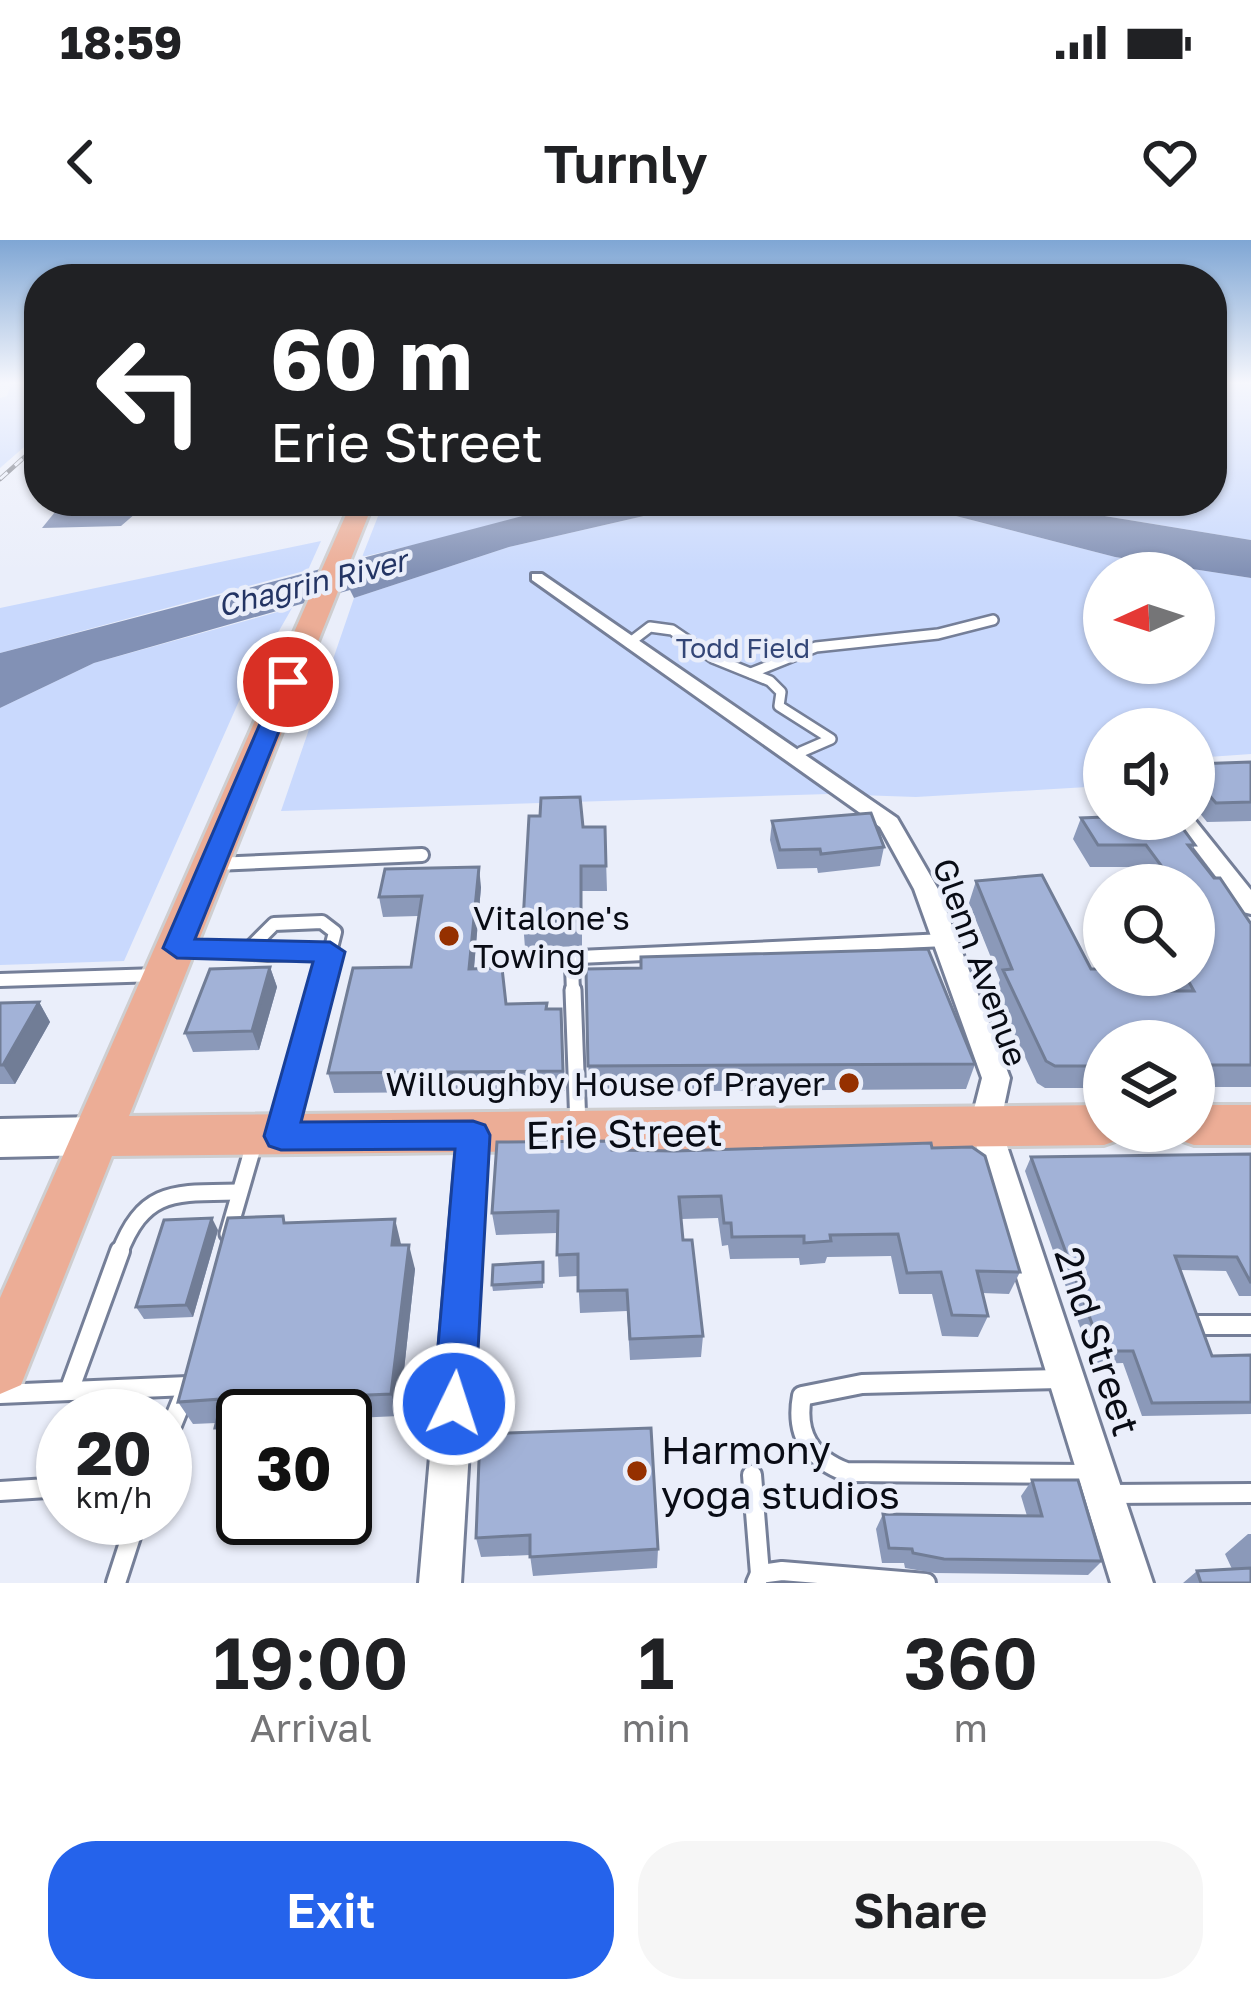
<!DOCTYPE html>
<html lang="en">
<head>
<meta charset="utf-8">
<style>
  :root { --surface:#fff; --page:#f6f6f6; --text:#202124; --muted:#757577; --accent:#2563eb }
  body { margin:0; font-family:"Golos Text",sans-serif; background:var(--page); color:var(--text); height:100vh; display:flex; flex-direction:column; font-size:45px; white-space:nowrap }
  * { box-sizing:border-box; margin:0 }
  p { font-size:39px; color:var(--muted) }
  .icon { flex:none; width:66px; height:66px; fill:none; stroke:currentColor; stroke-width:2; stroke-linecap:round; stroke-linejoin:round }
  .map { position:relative; height:1343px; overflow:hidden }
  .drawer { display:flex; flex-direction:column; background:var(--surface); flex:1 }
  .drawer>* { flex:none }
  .hud { position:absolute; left:24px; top:24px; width:1203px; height:252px; border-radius:48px; box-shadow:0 3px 9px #0004; background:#202124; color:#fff; overflow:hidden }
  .needle { width:78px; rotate:267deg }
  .buttons { position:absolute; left:1083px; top:312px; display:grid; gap:24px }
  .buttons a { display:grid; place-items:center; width:132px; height:132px; border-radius:50%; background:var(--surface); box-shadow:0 3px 9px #0004; font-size:60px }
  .speed { position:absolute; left:36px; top:1149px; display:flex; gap:24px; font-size:60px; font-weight:700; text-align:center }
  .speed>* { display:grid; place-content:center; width:156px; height:156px; border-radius:50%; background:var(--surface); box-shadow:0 3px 9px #0004; line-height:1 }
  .speed small { font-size:30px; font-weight:400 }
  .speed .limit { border:6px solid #111; border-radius:18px; background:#fff; color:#111 }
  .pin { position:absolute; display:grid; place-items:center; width:102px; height:102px; color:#fff; margin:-51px; border:6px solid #fff; border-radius:50%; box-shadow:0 3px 12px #0007 }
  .me { position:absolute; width:132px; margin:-66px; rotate:4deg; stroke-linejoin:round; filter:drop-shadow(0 0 9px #0008) }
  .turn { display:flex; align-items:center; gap:42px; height:252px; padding:0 48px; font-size:54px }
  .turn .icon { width:156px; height:156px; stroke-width:2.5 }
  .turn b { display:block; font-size:84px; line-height:102px }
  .eta { display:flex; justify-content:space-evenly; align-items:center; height:204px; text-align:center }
  .eta b { font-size:72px; font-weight:600; line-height:84px }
  .button { display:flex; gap:24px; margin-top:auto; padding:24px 48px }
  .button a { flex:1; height:138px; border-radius:48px; background:var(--accent); color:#fff; font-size:48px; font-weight:600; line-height:138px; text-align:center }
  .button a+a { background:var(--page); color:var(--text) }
  .status { display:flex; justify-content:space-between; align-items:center; height:84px; padding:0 60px; background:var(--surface); direction:ltr }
  .status svg { height:33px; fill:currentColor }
  header { display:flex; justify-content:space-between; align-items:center; height:156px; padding:0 48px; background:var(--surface); font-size:54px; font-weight:600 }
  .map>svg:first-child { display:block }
  .green { fill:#c9d9fd; fill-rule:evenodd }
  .water { fill:#8291b5 }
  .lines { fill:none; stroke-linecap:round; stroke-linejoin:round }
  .lane-far3-casing { stroke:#757f98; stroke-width:14 }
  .lane-far2-casing { stroke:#757f98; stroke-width:18 }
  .lane-far1-casing { stroke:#757f98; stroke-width:21 }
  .lane-casing { stroke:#757f98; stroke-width:24 }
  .street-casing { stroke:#757f98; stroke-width:6 }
  .secondary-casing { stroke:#757f98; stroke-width:6 }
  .primary-casing { stroke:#ceced0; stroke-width:6 }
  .lane-far3 { stroke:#fff; stroke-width:9 }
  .lane-far2 { stroke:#fff; stroke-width:12 }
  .lane-far1 { stroke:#fff; stroke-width:15 }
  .lane { stroke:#fff; stroke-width:18 }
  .street { fill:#fff; fill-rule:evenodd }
  .secondary { fill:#fff; fill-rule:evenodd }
  .primary { fill:#ecad96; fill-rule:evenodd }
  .rail-casing { stroke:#5f636d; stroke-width:4.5 }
  .rail { stroke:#eaeefa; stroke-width:3; stroke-dasharray:10; stroke-linecap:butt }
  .wall { fill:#8b99b9 }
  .shaded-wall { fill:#717d96 }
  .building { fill:#a2b2d7; stroke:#717d96; stroke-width:3 }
  .route { fill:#2563eb; stroke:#184099; stroke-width:3 }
  .poi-dot { fill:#953000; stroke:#eaeefa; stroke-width:4.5 }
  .labels { text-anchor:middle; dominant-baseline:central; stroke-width:9; stroke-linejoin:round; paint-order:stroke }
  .far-park-label { font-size:27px; fill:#334677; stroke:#eaeefa }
  .far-water-label { font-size:30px; font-style:italic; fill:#233464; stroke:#eaeefa }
  .poi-label { font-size:33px; fill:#090c15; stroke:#eaeefa; text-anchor:start }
  .street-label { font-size:33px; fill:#090c15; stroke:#eaeefa }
  .near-street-label { font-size:39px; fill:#090c15; stroke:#eaeefa }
  .near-poi-label { font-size:39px; fill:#090c15; stroke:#eaeefa; text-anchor:start }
</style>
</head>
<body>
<div class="status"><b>18:59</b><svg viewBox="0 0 49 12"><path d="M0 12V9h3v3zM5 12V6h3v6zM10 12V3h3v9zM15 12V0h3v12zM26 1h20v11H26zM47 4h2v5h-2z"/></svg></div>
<header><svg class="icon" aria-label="back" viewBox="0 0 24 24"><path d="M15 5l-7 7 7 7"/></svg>Turnly<svg class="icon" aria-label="heart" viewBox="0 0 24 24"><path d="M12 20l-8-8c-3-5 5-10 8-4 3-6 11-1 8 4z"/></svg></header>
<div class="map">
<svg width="1251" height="1343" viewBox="0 0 1251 1343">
  <rect width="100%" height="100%" fill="#eaeefa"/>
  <g class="green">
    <path d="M11 144H39V194L0 228V158L7 156Z"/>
    <path d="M1212 144H1251V300L1013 261H1212Z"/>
    <path d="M384 261H580L536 276 362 317Z"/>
    <path d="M709 261H898L1115 317 1251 338V514L1194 518V489H1104V546L916 557 829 554 281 571 354 358 509 307ZM1104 333H1194V423H1104Z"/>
    <path d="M321 301 308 330 0 413V368Z"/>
    <path d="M292 368 239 461 124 721 0 725V468L94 423Z"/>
  </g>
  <g class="water">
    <path d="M64 261H119L143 267 121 286 42 288Z"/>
    <path d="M580 261H709L509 307 354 358 350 350 94 423 0 468V413Z"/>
    <path d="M898 261H1013L1251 300V338L1115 317Z"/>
  </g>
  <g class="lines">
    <g class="lane-far3-casing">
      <g id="lane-far3">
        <path d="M629 403 650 387 672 390 713 418 770 441 781 452 779 466 831 499 801 512"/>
        <path d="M751 433 816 407 938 394 993 380"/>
      </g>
    </g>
    <g class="lane-far2-casing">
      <g id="lane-far2">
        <path d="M215 624 422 615"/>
        <path d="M181 708 268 714 330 712 319 753"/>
        <path d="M248 710 274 684 322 682 335 692 330 712"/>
        <path d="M0 740 158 735"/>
        <path d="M573 753 572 725 579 717 945 700"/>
      </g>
    </g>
    <g class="lane-far1-casing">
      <g id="lane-far1">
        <path d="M573 750 578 887"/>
        <path d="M283 889 320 750"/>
        <path d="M228 994 254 904"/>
        <path d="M119 1014C144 948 175 953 239 952"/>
      </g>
    </g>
    <g class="lane-casing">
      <g id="lane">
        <path d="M1197 1085H1251"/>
        <path d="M1060 1139 862 1144 802 1156C795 1194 810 1218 846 1232L1089 1234"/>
        <path d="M69 1151 120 1011"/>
        <path d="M0 1154 188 1146"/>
        <path d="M165 1202 185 1153"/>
        <path d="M752 1235 760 1334"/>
        <path d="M0 1251 63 1247"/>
        <path d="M1110 1254 1251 1253"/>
        <path d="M116 1343 137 1278"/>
        <path d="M756 1343 760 1334 782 1331 926 1343"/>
      </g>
    </g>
    <g class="street-casing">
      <g id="street">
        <path d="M532 334H542L897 578 938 649 1010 838 1000 885 1153 1343H1111L970 885 982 838 914 649 880 587 532 340Z"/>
        <path d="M1172 579H1194L1251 650V674L1243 672Z"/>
        <path d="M473 883 484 886 488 895 461 1343H419L458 895 462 886Z"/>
      </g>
    </g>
    <g class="secondary-casing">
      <path id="secondary" d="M96 877 112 883 118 896 112 909 96 915 0 917V879Z"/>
    </g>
    <g class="primary-casing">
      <g id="primary">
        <path d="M352 261H374L129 876 1104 865V891H1125L1121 899 1104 905 112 916 21 1145 0 1154V1058Z"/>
        <path d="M1194 865H1251V905H1194L1177 899 1173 891H1194Z"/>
      </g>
    </g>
    <use href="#lane-far3" class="lane-far3"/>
    <use href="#lane-far2" class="lane-far2"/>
    <use href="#lane-far1" class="lane-far1"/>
    <use href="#lane" class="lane"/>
    <use href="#street" class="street"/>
    <use href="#secondary" class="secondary"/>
    <use href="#primary" class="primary"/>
    <g class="rail-casing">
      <path id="rail" d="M0 239 39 204"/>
    </g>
    <use href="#rail" class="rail"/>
  </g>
  <g class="wall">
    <path d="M1251 522V581L1207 582 1194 566V524Z"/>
    <path d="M1104 539V567L1097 557Z"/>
    <path d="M540 576 583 587H605L607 651H582V706L525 708 523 682Z"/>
    <path d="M1081 578 1195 605 1192 610 1251 684V847H1194V801H1104V848H1045L1037 843 995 752 1000 740 969 663 976 641 1091 729 1140 751H1170L1161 735H1194V645H1150L1137 627H1090L1073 599Z"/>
    <path d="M772 581 884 607 880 626 818 633 817 628 777 629 770 600Z"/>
    <path d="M481 647 474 729 506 764 547 769H561L565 851 334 853 328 833 411 727 418 676 383 677 379 657Z"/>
    <path d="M270 727 277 747 259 810 193 812 185 793Z"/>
    <path d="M586 729 975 824 966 849 589 852Z"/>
    <path d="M39 762 50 782 15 844H0V763Z"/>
    <path d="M932 908 1020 1032 1009 1054 982 1053 988 1076 978 1097 942 1096 932 1054H899L891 1016 827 1017 825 1023 800 1025 799 1018 730 1019 728 1005 722 1006 718 978 681 979 683 1000 703 1096 701 1117 630 1120 627 1071 580 1073 578 1036 559 1037 557 993 496 995 492 973 612 910Z"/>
    <path d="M1251 914V1056H1239L1226 1031 1180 1030 1212 1116 1251 1115V1174L1142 1176 1123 1123 1093 1124 1025 931 1031 917Z"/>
    <path d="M286 983 401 1005 415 1029 399 1176 354 1178 351 1204 345 1205V1176H243V1209H229L215 1188 216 1183 193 1184 178 1162Z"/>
    <path d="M218 990 193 1077 144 1079 136 1067Z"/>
    <path d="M543 1022V1048L493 1051 492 1045Z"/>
    <path d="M480 1194 658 1309 657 1328 533 1336 530 1315 481 1317 476 1298Z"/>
    <path d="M1032 1240 1102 1321 1088 1335 935 1333 905 1328 904 1323H882L876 1289 883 1274 1027 1276 1021 1256Z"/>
    <path d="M1248 1294H1251V1343H1183L1197 1331 1232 1329 1225 1314Z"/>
  </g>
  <g class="shaded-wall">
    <path d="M479 627 481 647 472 749 469 729Z"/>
    <path d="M270 727 277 747 259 810 252 791Z"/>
    <path d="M39 762 50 782 15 844 3 825Z"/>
    <path d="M212 978 218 990 193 1077 186 1065Z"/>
    <path d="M395 979 401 1004 399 1030 392 1005Z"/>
    <path d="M409 1005 415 1029 399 1176 391 1154Z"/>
    <path d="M345 1156 354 1178 351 1204 345 1192V1176H342Z"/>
  </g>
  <g class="building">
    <path d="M1251 522V562L1216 563 1194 538V524Z"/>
    <path d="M580 557 583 587H605L606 626H581V681L523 682 529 576H540L541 558Z"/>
    <path d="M871 573 884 607 821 614 820 609 780 610 772 581Z"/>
    <path d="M1104 577V579H1176L1195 605H1188L1214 638H1220L1251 684V825H1194V801H1104V826H1055L1046 821 1003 730 1012 729 976 641 1042 635 1091 729H1104V735H1131L1140 751H1194L1185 735H1194V645H1156L1155 644 1174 643 1146 605H1098L1081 578Z"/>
    <path d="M479 627 469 729 502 728 506 764 547 763 546 769H561L563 831 328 833 353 728 411 727 422 656 379 657 385 629Z"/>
    <path d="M928 709 975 824 588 826 586 729 641 728V717Z"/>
    <path d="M270 727 252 791 185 793 210 729Z"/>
    <path d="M39 762 3 825H0V763Z"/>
    <path d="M611 901 612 910 675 911 931 903 932 908 972 907 985 916 1020 1032 977 1031 988 1076 952 1075 941 1032 907 1033 898 994 830 995 831 1001 804 1003V996L732 997 731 983H724L721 956 679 957 683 1000H692L703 1096 630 1099 627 1050 578 1051V1014L557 1015 558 971 492 973 497 902Z"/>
    <path d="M1251 914V1043L1237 1017 1175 1016 1212 1116 1251 1115V1162L1152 1163 1133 1111H1102L1031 917Z"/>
    <path d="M283 976 284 983 395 979 392 1005H409L391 1154 345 1156 342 1176H243V1187L215 1188 222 1159 178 1162 228 978Z"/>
    <path d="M212 978 186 1065 136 1067 164 980Z"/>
    <path d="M543 1022V1042L492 1045 493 1025Z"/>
    <path d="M651 1188 658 1309 530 1317V1295L476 1298 480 1194Z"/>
    <path d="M1032 1240H1078L1102 1321 944 1319 913 1313 912 1309 889 1308 883 1274 1042 1276Z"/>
    <path d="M1251 1328V1343H1201L1197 1331Z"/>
  </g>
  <linearGradient id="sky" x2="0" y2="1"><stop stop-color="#7fa6d4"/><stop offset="0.43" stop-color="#f6f7fd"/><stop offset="1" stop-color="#f6f7fd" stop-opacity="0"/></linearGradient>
  <rect width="1251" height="332" fill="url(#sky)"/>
  <path class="route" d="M288 436 299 442 195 699 330 702 345 712 301 882 473 881 485 885 490 895 475 1164 468 1179 454 1185 439 1179 433 1164 455 909 281 910 269 906 264 896 313 722 177 718 163 708 278 442Z"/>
  <g class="poi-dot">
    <circle cx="449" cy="696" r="12"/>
    <circle cx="849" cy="843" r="12"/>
    <circle cx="637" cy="1231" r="12"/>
  </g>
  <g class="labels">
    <g class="far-park-label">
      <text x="743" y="408">Todd Field</text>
    </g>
    <g class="far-water-label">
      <text transform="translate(312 343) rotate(-14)">Chagrin River</text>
    </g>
    <g class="poi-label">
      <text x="473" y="677">Vitalone's<tspan x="473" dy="38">Towing</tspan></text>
      <text x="825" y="843" text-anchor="end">Willoughby House of Prayer</text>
    </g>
    <g class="street-label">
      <text transform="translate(981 722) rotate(70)">Glenn Avenue</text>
    </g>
    <g class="near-street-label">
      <text transform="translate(624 893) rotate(-1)">Erie Street</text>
      <text transform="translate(1098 1101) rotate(72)">2nd Street</text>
    </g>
    <g class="near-poi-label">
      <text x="661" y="1209">Harmony<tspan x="661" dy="45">yoga studios</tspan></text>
    </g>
  </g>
</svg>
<div class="buttons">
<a><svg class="needle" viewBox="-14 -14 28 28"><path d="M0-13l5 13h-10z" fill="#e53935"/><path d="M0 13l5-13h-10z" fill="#757577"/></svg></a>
<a><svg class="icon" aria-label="sound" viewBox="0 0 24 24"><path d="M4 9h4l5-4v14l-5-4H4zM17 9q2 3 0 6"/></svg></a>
<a><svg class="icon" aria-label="search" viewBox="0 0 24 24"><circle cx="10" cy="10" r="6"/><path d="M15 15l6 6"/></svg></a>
<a><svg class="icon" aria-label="layers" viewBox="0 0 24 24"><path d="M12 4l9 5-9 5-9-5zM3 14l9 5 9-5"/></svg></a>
</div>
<div class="speed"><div>20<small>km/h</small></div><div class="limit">30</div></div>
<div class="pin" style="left:288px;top:442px;background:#d93025"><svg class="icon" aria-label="arrive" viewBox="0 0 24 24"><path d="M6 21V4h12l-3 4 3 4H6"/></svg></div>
<svg class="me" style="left:454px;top:1164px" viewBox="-20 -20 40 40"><circle r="17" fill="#2563eb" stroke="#fff" stroke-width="3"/><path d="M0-11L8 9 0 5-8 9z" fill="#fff"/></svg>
<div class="hud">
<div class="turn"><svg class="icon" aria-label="left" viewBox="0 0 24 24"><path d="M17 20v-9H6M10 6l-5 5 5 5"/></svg><div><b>60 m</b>Erie Street</div></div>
</div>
</div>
<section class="drawer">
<div class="eta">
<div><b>19:00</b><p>Arrival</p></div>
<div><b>1</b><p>min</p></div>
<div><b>360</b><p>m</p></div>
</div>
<div class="button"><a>Exit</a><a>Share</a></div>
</section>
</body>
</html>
